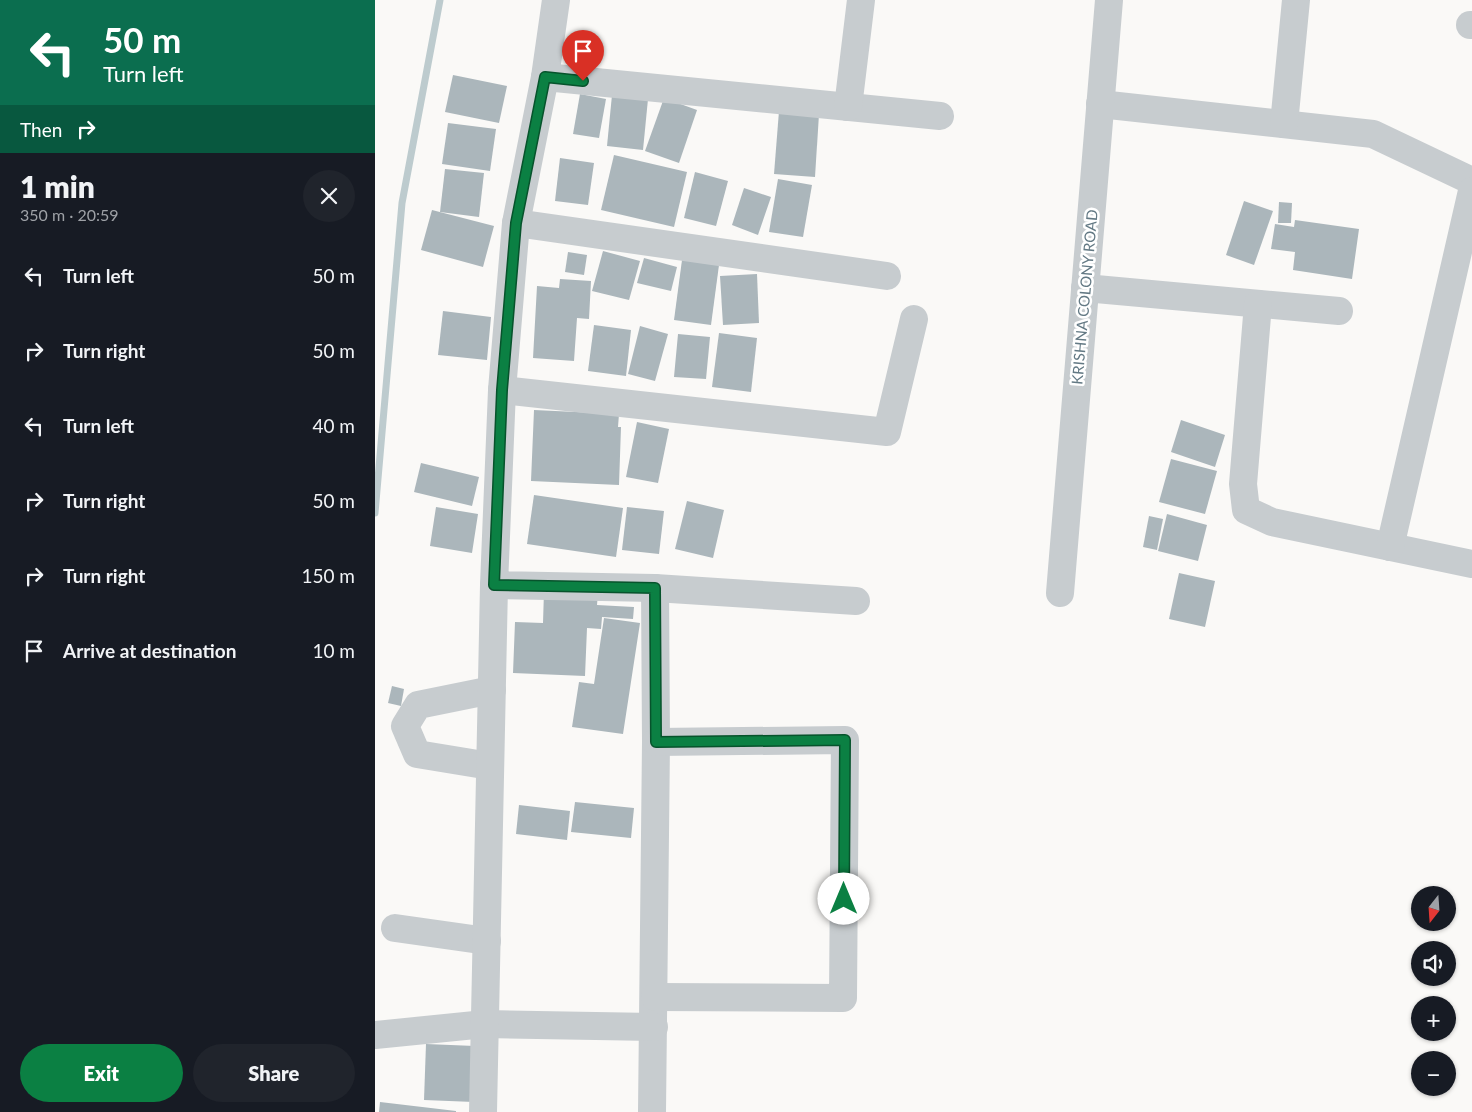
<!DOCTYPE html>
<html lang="en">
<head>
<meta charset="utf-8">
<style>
  :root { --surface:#171b24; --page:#20242c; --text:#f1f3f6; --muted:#9ea1a6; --accent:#0b8043 }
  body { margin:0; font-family:Lato,sans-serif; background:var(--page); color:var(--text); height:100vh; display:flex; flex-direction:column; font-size:19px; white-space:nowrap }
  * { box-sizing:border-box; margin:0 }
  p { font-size:16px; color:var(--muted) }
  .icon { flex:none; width:28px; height:28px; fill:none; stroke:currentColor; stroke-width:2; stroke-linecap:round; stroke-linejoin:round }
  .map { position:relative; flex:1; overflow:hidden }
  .drawer { display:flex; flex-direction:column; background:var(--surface); width:375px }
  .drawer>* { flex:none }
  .hud { background:#0b6e4f; color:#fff; overflow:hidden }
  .needle { width:32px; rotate:197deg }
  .fabs { position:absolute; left:1036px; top:886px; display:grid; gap:10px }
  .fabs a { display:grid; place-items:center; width:45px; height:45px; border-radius:50%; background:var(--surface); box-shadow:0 1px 4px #0004; font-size:25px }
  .pin { position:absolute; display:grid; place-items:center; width:42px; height:42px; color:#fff; margin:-51px -21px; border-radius:50% 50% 50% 0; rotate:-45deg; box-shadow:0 0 5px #0007 }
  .pin .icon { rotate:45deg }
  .me { position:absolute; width:55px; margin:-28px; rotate:0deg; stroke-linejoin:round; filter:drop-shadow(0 0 4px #0008) }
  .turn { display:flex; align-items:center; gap:18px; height:105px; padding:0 20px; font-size:22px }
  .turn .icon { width:65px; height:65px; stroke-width:2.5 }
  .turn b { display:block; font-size:35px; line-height:42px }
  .then { display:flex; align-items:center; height:48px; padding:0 20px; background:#0003; gap:10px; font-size:19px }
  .round { display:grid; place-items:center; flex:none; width:52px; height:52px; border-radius:26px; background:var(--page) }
  .overview { display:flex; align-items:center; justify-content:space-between; height:85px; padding:0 20px }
  h1 { font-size:30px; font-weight:800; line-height:38px }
  .cta { display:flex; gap:10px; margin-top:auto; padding:10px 20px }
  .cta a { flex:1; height:58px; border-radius:30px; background:var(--accent); color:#fff; font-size:20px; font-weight:800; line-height:58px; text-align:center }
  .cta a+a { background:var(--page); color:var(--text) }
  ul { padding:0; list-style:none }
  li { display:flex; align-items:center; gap:15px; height:75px; padding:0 20px }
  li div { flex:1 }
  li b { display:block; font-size:19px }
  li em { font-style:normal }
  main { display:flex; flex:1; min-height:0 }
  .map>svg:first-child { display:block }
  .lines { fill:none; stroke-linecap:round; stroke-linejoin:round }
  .stream { stroke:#bdcbce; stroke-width:7 }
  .building { fill:#abb6bb }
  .minor { stroke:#c7cccf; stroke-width:28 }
  .route-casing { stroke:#07532c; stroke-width:12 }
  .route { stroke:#0b8043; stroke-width:9 }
  .labels { text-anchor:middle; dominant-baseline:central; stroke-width:5; stroke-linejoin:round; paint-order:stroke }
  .street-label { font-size:15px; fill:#637984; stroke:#fff }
</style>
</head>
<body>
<main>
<section class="drawer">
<div class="hud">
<div class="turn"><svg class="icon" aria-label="left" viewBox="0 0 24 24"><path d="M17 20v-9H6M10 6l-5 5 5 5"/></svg><div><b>50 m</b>Turn left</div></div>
<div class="then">Then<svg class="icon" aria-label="right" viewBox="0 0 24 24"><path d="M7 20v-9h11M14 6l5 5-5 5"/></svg></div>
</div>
<div class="overview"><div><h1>1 min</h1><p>350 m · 20:59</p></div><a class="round"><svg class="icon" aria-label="close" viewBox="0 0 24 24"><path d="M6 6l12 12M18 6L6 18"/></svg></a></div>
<ul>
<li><svg class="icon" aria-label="left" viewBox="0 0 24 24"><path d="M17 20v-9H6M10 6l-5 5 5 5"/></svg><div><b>Turn left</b></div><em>50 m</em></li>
<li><svg class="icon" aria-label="right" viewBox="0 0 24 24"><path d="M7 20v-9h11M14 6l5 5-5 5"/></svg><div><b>Turn right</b></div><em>50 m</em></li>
<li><svg class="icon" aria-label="left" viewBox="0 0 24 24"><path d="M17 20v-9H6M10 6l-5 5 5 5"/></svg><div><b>Turn left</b></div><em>40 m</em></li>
<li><svg class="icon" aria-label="right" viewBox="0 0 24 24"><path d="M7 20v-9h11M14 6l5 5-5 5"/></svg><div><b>Turn right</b></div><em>50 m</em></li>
<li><svg class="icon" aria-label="right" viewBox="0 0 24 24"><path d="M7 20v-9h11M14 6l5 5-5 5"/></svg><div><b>Turn right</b></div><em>150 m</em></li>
<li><svg class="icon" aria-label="arrive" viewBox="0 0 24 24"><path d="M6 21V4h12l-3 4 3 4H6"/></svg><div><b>Arrive at destination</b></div><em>10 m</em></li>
</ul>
<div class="cta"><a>Exit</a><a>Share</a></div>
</section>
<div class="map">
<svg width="1097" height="1112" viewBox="0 0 1097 1112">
  <rect width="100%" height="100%" fill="#faf9f7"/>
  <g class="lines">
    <path class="stream" d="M0 513 27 203 65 0"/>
  </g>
  <g class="building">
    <path d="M78 75 132 86 124 123 70 112Z"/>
    <path d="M205 94 231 99 224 138 198 134Z"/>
    <path d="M237 95 273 99 268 150 232 146Z"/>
    <path d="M289 98 322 110 304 163 270 151Z"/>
    <path d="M404 111 444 114 440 177 399 174Z"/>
    <path d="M73 123 121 129 115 171 67 164Z"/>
    <path d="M239 155 312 172 299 227 226 210Z"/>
    <path d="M185 158 219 163 213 205 180 201Z"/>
    <path d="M70 169 109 173 104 217 65 212Z"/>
    <path d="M320 172 353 181 341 226 309 218Z"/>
    <path d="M403 179 437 185 428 237 394 232Z"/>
    <path d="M369 188 396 197 383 235 357 225Z"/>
    <path d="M869 201 898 211 879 265 851 255Z"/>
    <path d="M904 202 917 203 916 223H903Z"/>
    <path d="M57 210 119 226 108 267 46 250Z"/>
    <path d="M920 220 984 229 977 279 918 270 920 252 896 249 900 224 919 227Z"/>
    <path d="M228 251 265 261 254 300 217 291Z"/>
    <path d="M193 252 212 255 209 275 190 272Z"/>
    <path d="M269 258 302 267 296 291 262 283Z"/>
    <path d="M307 260 344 265 336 325 299 320Z"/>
    <path d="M382 274 384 323 348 325 345 276Z"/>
    <path d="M185 279 216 281 214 319 202 318 199 361 158 358 162 286 184 288Z"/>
    <path d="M68 311 116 317 112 360 63 355Z"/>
    <path d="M219 325 256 330 251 376 213 371Z"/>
    <path d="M265 326 293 334 280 381 253 374Z"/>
    <path d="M344 333 382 338 376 392 337 387Z"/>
    <path d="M303 334 335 337 331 379 299 377Z"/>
    <path d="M159 410 244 414 243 427H246L244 485 156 481Z"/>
    <path d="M806 420 850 435 840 467 796 452Z"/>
    <path d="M262 422 294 429 283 483 251 477Z"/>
    <path d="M796 459 842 471 830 514 784 502Z"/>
    <path d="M46 463 104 477 97 506 39 492Z"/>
    <path d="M159 495 248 508 241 557 152 544Z"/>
    <path d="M312 501 349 510 338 558 300 549Z"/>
    <path d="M61 507 103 514 97 553 55 546Z"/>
    <path d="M252 507 289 511 284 554 247 550Z"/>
    <path d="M792 514 832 525 823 561 783 551Z"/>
    <path d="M774 516 788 519 782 550 768 547Z"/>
    <path d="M804 573 840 581 830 627 794 619Z"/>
    <path d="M169 591 223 593 222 605 259 607 258 619 227 617 226 629 212 628 210 676 138 673 140 622 168 623Z"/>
    <path d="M229 618 265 623 248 734 197 727 204 682 219 684Z"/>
    <path d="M17 686 29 689 26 706 13 703Z"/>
    <path d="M200 802 259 808 256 838 196 832Z"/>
    <path d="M144 805 195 811 192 840 141 834Z"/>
    <path d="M51 1044 100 1046 99 1102 49 1100Z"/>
    <path d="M5 1102 81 1111V1112H4Z"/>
  </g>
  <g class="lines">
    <g class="minor">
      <path d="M181 0 170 77 141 223 127 390 119 585 280 588 281 742 277 1112"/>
      <path d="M1095 25H1097"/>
      <path d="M170 77 565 116"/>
      <path d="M725 104 998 134 1097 181"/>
      <path d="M473 107 486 0"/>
      <path d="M909 124 921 0"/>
      <path d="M141 223 512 276"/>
      <path d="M710 288 964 311"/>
      <path d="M883 304 868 484 871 510 897 522 1097 564"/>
      <path d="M127 390 512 432 539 319"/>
      <path d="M1015 547 1097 191"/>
      <path d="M280 588 481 601"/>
      <path d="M685 593 734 0"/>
      <path d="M115 766 42 754 30 726 43 705 117 690"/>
      <path d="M20 928 112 941"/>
      <path d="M280 997 468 998 470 740 281 742"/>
      <path d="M0 1035 110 1024 279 1027"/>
      <path d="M108 1112 119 585"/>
    </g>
  </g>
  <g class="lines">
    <g class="route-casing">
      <path id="route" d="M208 81 170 77 141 223 127 390 119 585 280 588 281 742 470 740 469 899"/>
    </g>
    <use href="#route" class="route"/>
  </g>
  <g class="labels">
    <g class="street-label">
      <text transform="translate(709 297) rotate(-85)">KRISHNA COLONY ROAD</text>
    </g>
  </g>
</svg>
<div class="fabs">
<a><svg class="needle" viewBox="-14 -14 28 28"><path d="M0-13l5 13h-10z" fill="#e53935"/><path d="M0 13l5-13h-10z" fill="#9ea1a6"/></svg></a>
<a><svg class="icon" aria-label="sound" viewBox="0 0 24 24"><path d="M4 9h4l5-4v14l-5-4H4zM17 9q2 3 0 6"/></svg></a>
<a>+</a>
<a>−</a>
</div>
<div class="pin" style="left:208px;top:81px;background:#d93025"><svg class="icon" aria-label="arrive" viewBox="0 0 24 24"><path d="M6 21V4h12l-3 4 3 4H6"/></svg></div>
<svg class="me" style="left:469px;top:899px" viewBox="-20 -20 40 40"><circle r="19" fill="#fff"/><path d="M0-13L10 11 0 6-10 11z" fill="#0b8043"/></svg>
</div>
</main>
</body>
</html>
